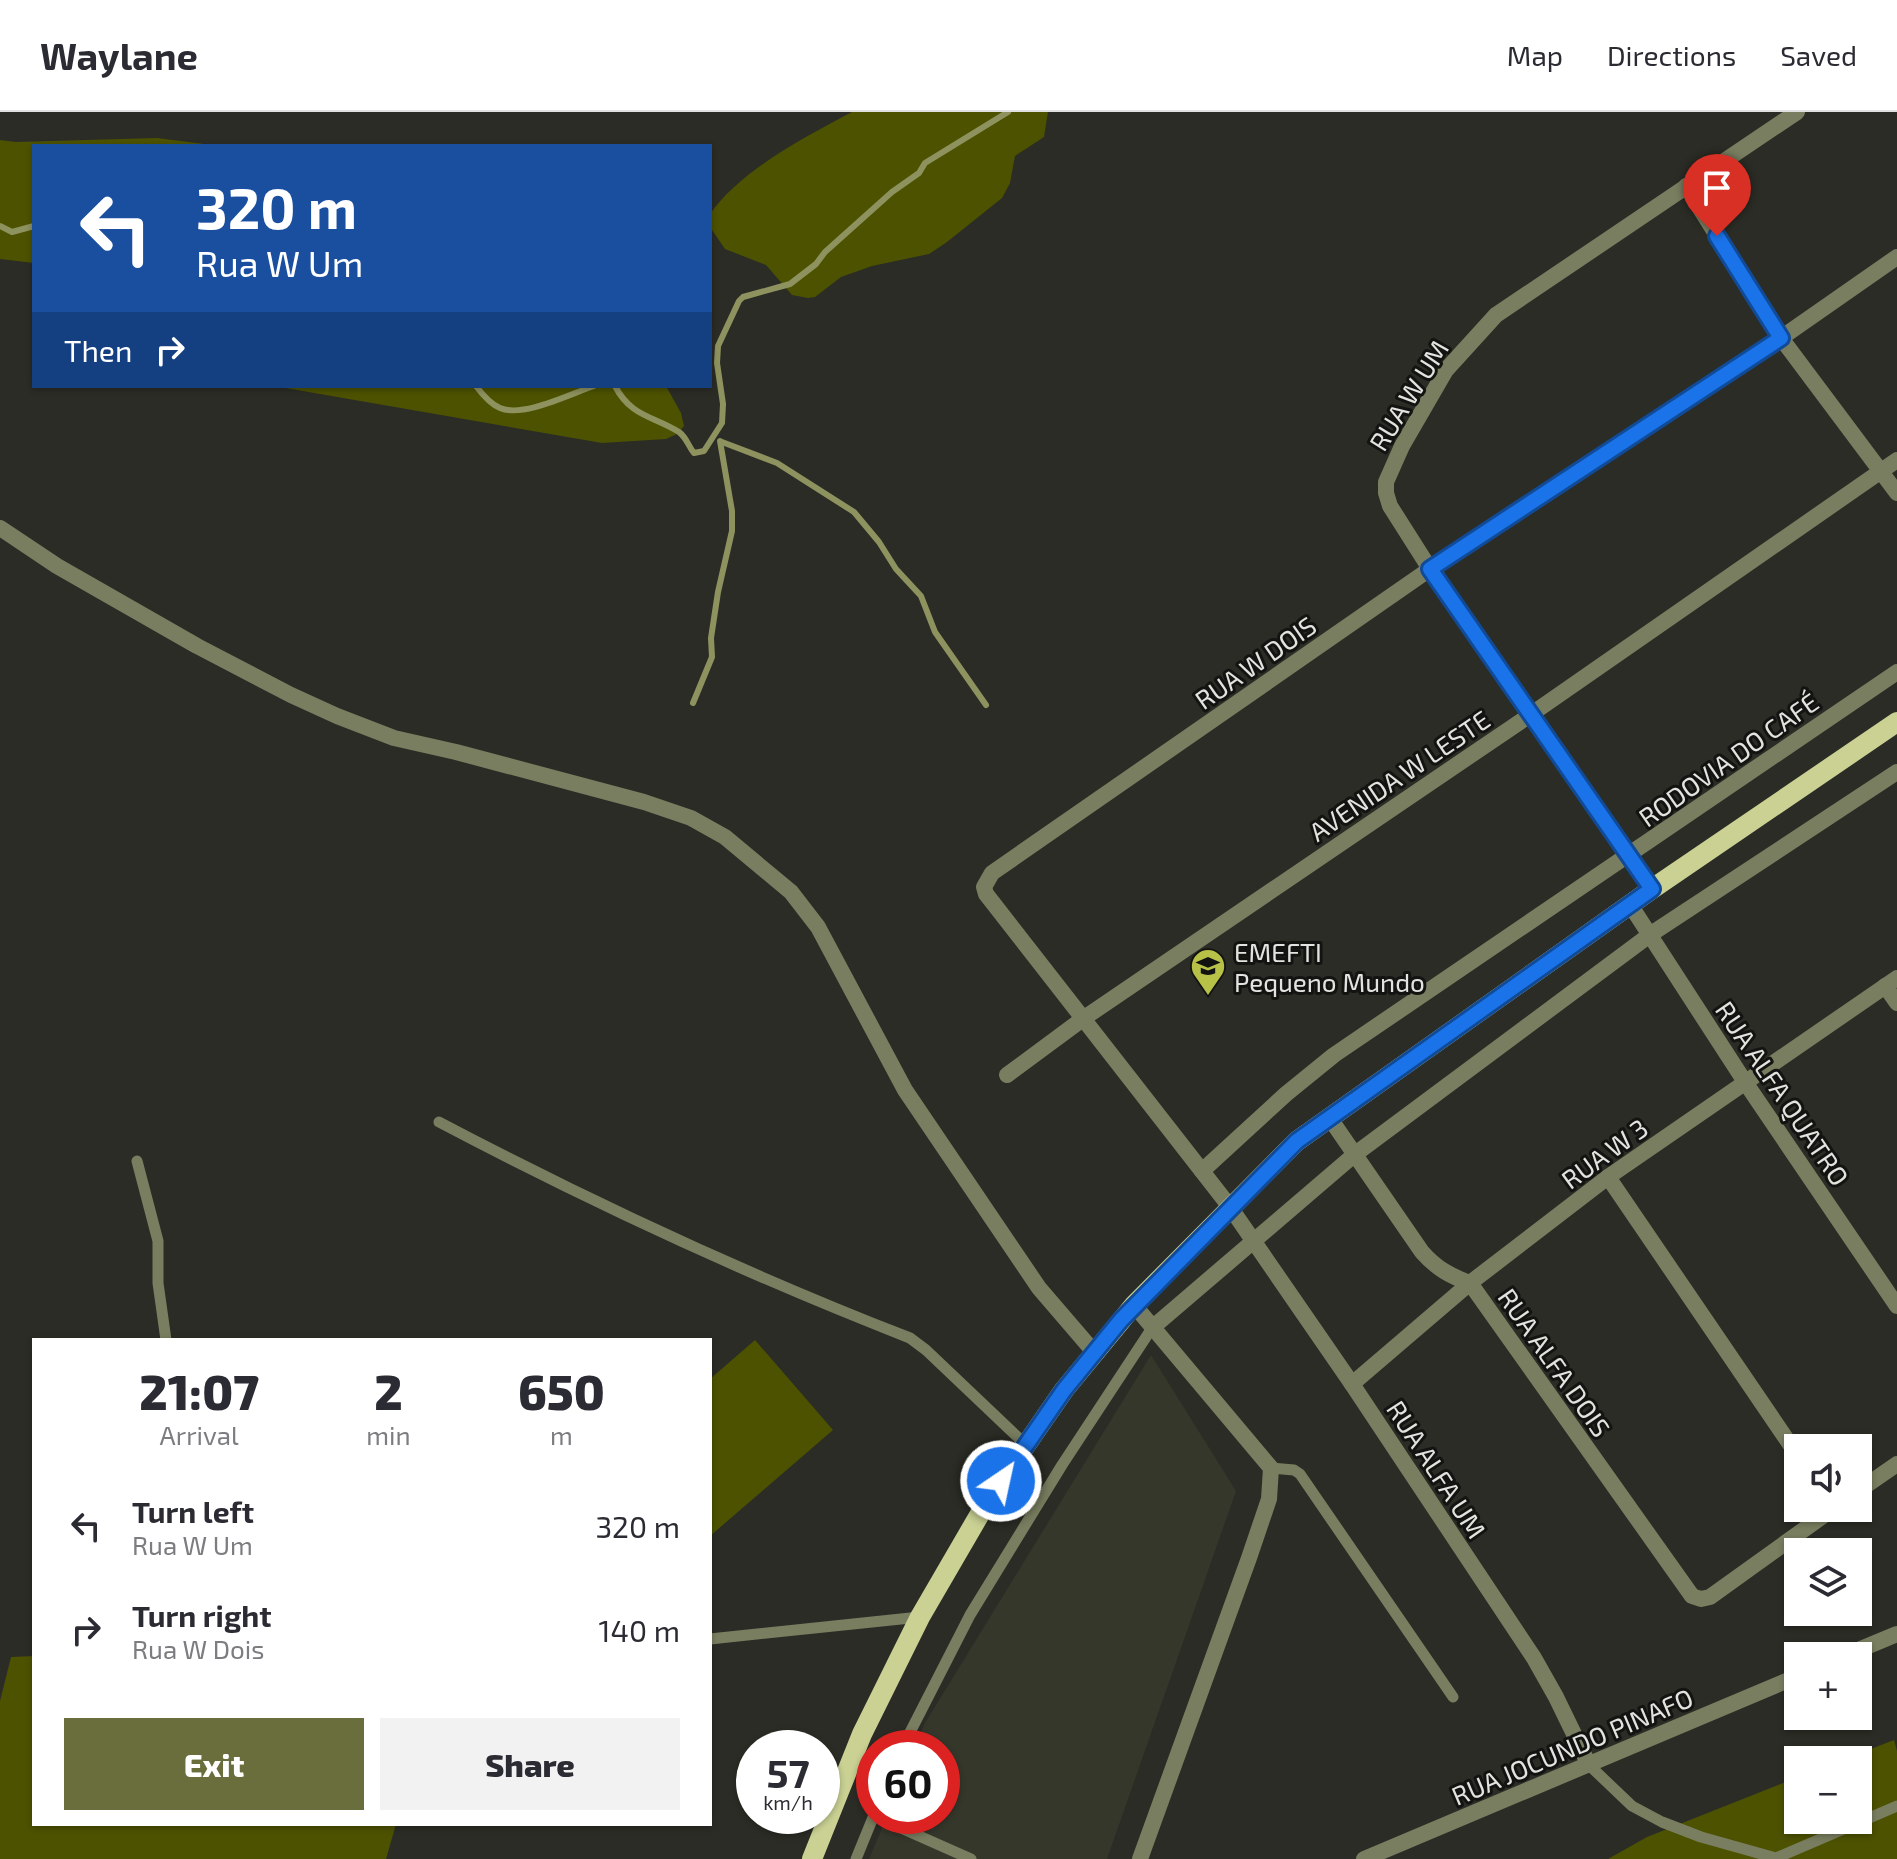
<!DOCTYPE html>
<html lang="en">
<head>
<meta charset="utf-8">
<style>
  :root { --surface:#fff; --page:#f2f2f3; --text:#2b2b33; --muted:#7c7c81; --line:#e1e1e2; --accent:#6a6e3c }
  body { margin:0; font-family:"Exo 2",sans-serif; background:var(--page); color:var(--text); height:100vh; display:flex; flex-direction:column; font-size:30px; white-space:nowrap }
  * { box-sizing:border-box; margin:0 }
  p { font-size:26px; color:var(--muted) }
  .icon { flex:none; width:44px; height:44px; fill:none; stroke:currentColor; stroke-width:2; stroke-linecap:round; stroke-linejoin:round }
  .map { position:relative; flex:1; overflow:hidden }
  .side { position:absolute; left:32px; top:1226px; width:680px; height:488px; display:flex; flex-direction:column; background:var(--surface); border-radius:0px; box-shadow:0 2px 6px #0004 }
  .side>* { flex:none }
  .top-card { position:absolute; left:32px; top:32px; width:680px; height:244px; border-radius:0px; box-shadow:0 2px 6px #0004; background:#1a4fa0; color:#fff; overflow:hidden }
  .buttons { position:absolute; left:1784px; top:1322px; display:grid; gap:16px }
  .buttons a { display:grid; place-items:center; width:88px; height:88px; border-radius:0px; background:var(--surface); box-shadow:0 2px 6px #0004; font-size:40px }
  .speed { position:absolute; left:736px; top:1618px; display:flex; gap:16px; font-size:40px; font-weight:700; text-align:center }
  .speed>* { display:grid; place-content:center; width:104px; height:104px; border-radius:50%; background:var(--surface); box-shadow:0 2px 6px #0004; line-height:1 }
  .speed small { font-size:20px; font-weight:400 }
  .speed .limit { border:12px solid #d22; background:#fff; color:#111 }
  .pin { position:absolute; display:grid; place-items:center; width:68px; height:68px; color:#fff; margin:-82px -34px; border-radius:50% 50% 50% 0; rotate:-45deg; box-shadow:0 0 8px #0007 }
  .pin .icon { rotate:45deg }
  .me { position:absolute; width:88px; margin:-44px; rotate:34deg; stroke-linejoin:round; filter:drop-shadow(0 0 6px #0008) }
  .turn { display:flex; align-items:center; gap:28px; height:168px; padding:0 32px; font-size:36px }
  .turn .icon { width:104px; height:104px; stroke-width:2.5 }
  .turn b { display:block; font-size:56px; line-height:68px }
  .then { display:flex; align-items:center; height:76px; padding:0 32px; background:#0003; gap:16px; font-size:30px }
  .eta { display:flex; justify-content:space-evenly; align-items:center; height:136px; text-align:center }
  .eta b { font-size:48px; font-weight:800; line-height:56px }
  .primary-button { display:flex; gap:16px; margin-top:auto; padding:16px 32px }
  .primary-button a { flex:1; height:92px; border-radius:0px; background:var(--accent); color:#fff; font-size:32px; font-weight:800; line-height:92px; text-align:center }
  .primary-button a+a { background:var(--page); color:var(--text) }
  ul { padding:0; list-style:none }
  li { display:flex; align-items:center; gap:24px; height:104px; padding:0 32px }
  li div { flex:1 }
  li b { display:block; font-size:30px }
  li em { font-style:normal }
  header { display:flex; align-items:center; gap:48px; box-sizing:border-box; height:112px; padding:0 40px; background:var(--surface); border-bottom:2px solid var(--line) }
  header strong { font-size:38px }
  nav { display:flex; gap:44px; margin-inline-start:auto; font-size:28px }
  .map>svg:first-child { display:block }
  .built { fill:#35372b }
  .green { fill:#4d5200 }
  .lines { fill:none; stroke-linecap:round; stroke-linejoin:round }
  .stream { stroke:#8e925e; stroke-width:6 }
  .lane { stroke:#7a7e60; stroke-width:11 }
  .street { stroke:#7a7e60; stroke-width:16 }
  .primary { stroke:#cad193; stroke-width:20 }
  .route-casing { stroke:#114b97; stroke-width:20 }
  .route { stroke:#1a73e8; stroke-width:14 }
  .labels { text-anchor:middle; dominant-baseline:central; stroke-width:6; stroke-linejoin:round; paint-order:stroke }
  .street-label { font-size:26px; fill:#e3e3df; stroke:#131411 }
  .poi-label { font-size:26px; fill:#e3e3df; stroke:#131411; text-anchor:start }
</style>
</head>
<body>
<header>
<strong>Waylane</strong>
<nav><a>Map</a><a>Directions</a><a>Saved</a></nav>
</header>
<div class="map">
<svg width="1897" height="1747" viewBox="0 0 1897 1747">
  <rect width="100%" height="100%" fill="#2b2c25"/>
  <path class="built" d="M1151 1243 1236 1379 1107 1747H869L887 1704H942V1636H914L925 1611Z"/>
  <g class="green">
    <path d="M852 0H1048L1044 25 1015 44 1010 71 1002 86 947 130 929 142 872 154 841 165 815 185 808 186 792 183 766 153 725 137 710 115V102C741 58 805 25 852 0Z"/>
    <path d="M157 26 220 34H34V151L0 147V28L16 30Z"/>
    <path d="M274 274H666L681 301 684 314 677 322 666 327 602 331Z"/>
    <path d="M755 1228 833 1318 710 1424V1267Z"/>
    <path d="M34 1544V1712H396L386 1747H0V1589L11 1545Z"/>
    <path d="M1894 1628 1897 1639V1747H1608L1647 1725 1798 1665V1708H1858V1648H1842Z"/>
  </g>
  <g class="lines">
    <g class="stream">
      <path d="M0 114 12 120 34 114"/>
      <path d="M476 274C482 282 490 292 500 296 523 306 570 282 594 274"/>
      <path d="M615 274C631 305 654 304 679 320 687 326 688 334 694 341L704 339 722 311 723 292 717 251 718 234 739 189 743 185 790 172 816 152 825 140 892 80 919 61 925 51 1008 0"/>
      <path d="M722 330 777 351 854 400 879 430 896 457 921 484 935 520 986 593"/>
      <path d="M693 591 712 545 711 526 718 480 732 419V399L720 329"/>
    </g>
    <g class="lane">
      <path d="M439 1010C593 1091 748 1163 910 1226L926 1238 1026 1333"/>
      <path d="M137 1049 158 1129V1171L166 1228"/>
      <path d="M1271 1356 1294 1358 1300 1362 1453 1585"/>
      <path d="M710 1527 920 1505"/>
      <path d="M902 1636 970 1503 1062 1353 1152 1216"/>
      <path d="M1589 1653 1632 1694 1662 1710 1701 1725 1776 1746 1897 1694"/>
      <path d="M874 1704 971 1747"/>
      <path d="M856 1747 874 1703"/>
    </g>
    <g class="street">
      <path d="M1686 74 1781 226 1897 381"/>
      <path d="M0 416 57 454 197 534 291 583 337 604 394 626 456 640 644 690 691 706 725 725 791 780 818 815 905 978 1039 1176 1094 1240"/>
      <path d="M1652 777 1430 457 1390 394 1386 381V370L1402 334 1446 258 1496 203 1797 0"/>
      <path d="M1631 794 1745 970 1897 1194"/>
      <path d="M1885 874 1897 891"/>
      <path d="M1007 963 1084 906 1530 603 1897 348"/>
      <path d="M1329 1005 1422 1140C1436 1156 1450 1164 1470 1171L1692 1484 1701 1487 1710 1485 1834 1396"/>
      <path d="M1202 1059 1286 982 1334 943 1897 560"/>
      <path d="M1608 1065 1798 1344"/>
      <path d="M1134 1193 1271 1356 1269 1387 1249 1446 1140 1747"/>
      <path d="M1152 1216 1354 1043 1651 822 1897 660"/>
      <path d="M1352 1272 1470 1171 1608 1065 1897 866"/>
      <path d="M1858 1379 1897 1352"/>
      <path d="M1844 1544 1897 1522"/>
      <path d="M1589 1653 1556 1585 1534 1546 1352 1272 1230 1095 986 782 984 775 992 761 1430 457 1781 226 1897 145"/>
      <path d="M1364 1747 1798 1564"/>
    </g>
    <path class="primary" d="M812 1747 862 1622 920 1505 988 1388 1064 1278 1134 1193 1297 1029 1652 777 1897 610"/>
  </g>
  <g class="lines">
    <g class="route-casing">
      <path id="route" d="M1001 1369 1064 1278 1121 1208 1297 1029 1652 777 1430 457 1781 226 1717 124"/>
    </g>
    <use href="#route" class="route"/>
  </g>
  <defs>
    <g id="school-pin" transform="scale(1.8)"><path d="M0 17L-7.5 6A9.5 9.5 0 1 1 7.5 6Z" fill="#b8c147" stroke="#131411"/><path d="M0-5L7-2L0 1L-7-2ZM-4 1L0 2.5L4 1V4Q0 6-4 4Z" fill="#111"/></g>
  </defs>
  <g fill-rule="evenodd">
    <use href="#school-pin" x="1208" y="854"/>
  </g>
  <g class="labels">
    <g class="street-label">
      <text transform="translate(1408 283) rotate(-58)">RUA W UM</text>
      <text transform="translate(1255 550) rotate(-35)">RUA W DOIS</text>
      <text transform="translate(1728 647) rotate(-35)">RODOVIA DO CAFÉ</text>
      <text transform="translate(1399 663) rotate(-34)">AVENIDA W LESTE</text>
      <text transform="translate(1783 981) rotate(56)">RUA ALFA QUATRO</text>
      <text transform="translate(1604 1041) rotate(-36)">RUA W 3</text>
      <text transform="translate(1555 1250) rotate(55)">RUA ALFA DOIS</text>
      <text transform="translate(1437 1357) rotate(57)">RUA ALFA UM</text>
      <text transform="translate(1572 1634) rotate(-23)">RUA JOCUNDO PINAFO</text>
    </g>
    <g class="poi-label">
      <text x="1234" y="839">EMEFTI<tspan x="1234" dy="30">Pequeno Mundo</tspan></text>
    </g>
  </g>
</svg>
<div class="buttons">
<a><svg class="icon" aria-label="sound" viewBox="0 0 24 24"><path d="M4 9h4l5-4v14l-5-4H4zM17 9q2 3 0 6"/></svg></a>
<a><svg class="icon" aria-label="layers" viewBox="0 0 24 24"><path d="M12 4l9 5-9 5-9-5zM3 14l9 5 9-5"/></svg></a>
<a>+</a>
<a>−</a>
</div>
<div class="speed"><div>57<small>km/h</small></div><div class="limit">60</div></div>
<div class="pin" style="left:1717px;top:124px;background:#d93025"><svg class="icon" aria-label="arrive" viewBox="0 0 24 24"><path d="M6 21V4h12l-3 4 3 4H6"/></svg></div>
<svg class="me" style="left:1001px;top:1369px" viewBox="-20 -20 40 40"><circle r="17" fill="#1a73e8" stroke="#fff" stroke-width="3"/><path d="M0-11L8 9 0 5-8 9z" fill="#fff"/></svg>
<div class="top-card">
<div class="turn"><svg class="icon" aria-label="left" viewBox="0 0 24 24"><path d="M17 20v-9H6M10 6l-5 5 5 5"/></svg><div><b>320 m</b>Rua W Um</div></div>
<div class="then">Then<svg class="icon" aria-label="right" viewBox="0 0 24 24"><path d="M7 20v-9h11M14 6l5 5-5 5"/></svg></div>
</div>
<section class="side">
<div class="eta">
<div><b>21:07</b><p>Arrival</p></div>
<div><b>2</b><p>min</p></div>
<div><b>650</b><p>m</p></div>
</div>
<ul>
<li><svg class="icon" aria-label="left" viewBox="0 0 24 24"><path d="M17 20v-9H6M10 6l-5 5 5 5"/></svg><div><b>Turn left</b><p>Rua W Um</p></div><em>320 m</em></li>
<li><svg class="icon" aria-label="right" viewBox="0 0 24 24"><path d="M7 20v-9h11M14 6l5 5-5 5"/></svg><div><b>Turn right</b><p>Rua W Dois</p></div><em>140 m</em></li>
</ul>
<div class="primary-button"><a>Exit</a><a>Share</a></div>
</section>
</div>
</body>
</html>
